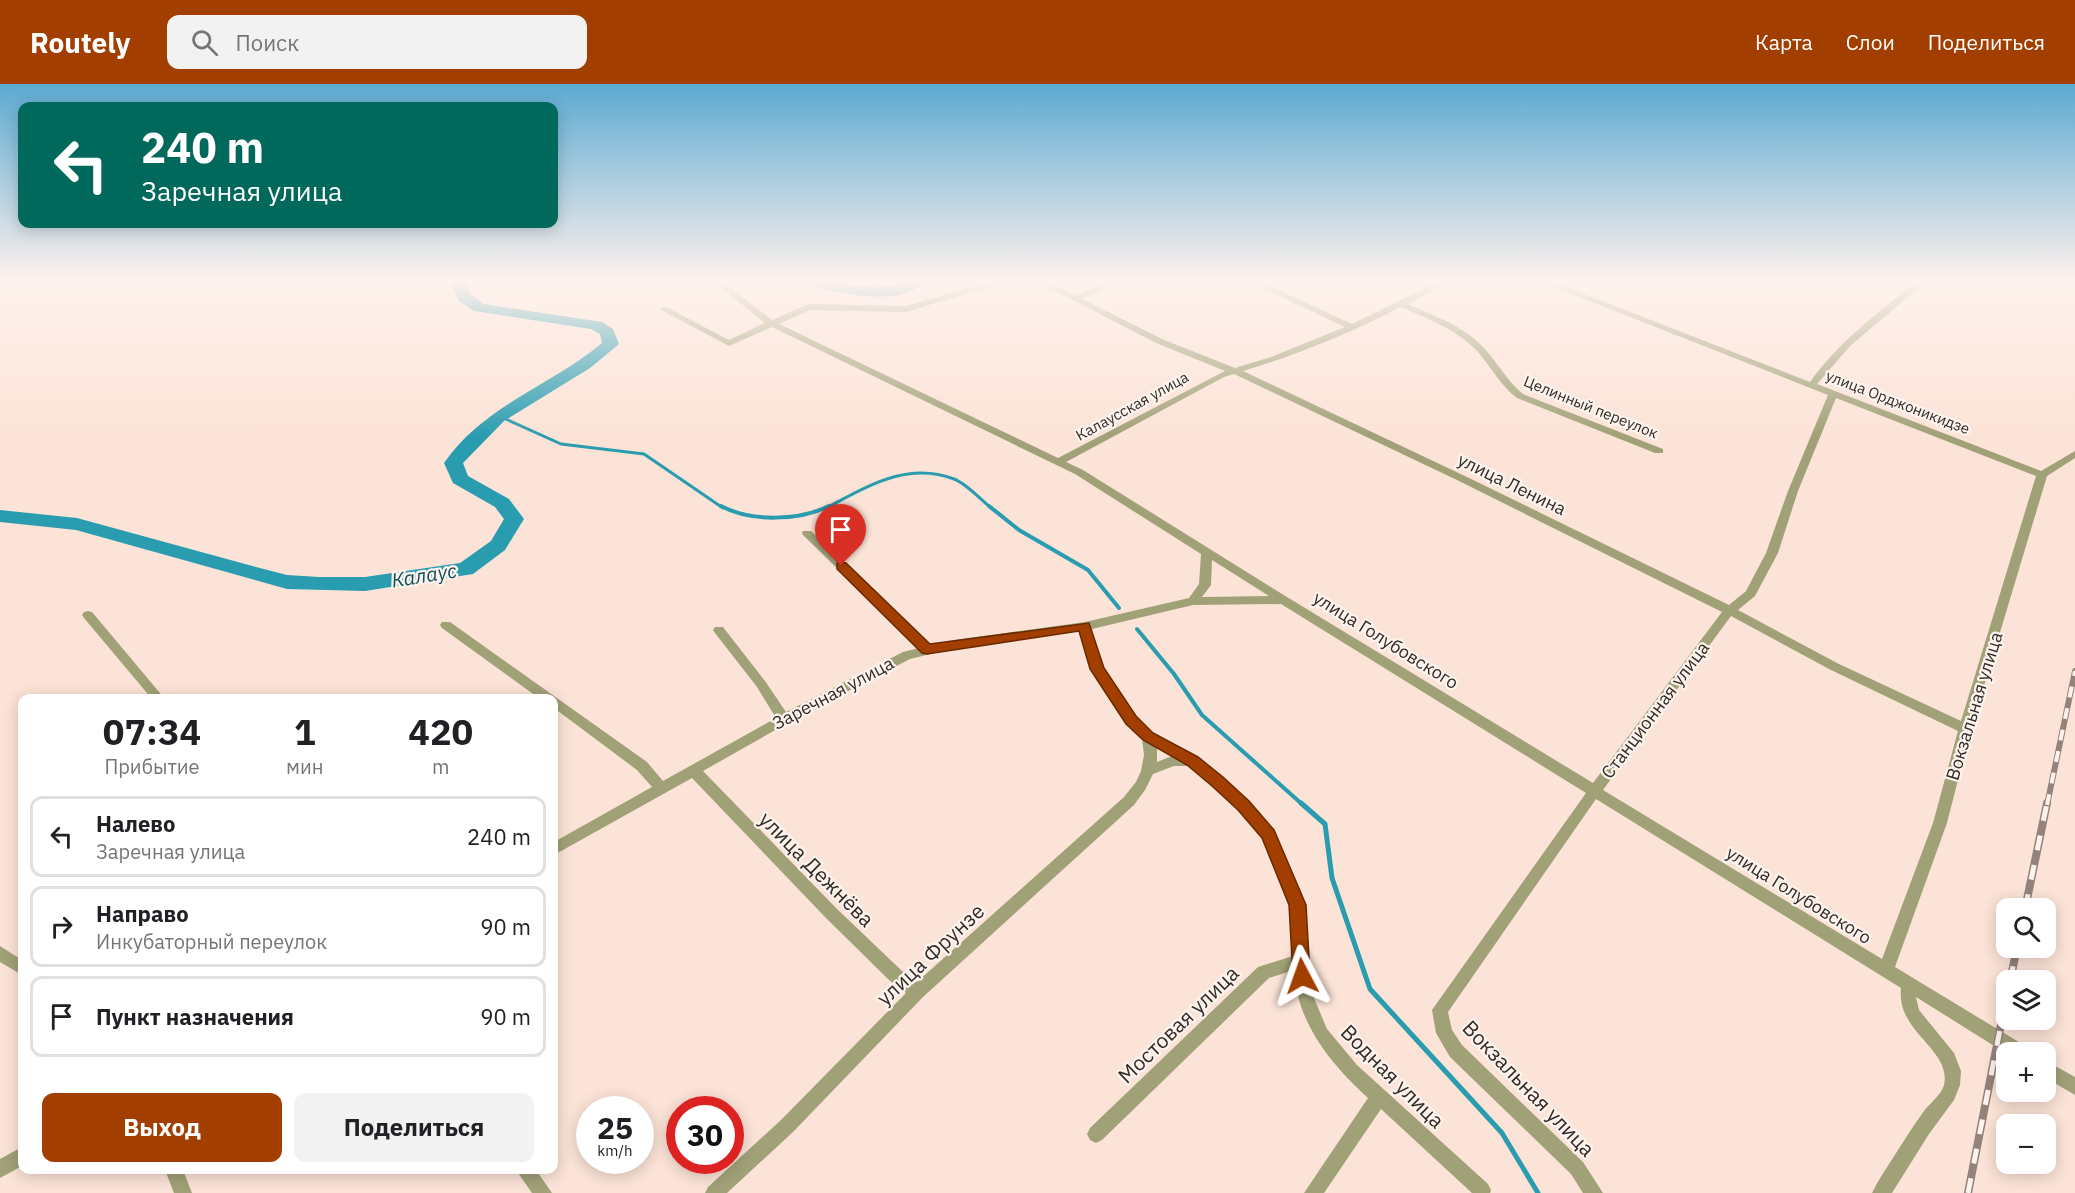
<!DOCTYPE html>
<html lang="ru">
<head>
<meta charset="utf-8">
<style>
  :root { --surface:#fff; --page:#f2f2f2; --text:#202124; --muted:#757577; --line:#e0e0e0; --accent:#a23f00 }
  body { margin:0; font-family:"IBM Plex Sans",sans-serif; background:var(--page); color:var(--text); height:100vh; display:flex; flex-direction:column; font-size:22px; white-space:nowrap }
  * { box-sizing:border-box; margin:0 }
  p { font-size:20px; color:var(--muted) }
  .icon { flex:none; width:33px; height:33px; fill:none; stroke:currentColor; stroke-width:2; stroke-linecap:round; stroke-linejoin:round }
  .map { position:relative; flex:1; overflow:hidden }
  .details { position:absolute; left:18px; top:610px; width:540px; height:480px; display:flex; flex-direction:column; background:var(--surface); border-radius:12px; box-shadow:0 3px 15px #0003 }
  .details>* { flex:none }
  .guide { position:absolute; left:18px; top:18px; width:540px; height:126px; border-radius:12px; box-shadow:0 3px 15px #0003; background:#00695c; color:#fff; overflow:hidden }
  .tools { position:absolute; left:1996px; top:814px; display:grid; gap:12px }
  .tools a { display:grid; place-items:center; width:60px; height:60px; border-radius:12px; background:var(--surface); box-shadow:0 3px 15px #0003; font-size:30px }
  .speed { position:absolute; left:576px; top:1012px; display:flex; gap:12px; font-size:30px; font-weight:700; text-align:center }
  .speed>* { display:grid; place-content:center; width:78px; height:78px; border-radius:50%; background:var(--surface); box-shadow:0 3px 15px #0003; line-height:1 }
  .speed small { font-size:15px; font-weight:400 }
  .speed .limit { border:9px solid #d22; background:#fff; color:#111 }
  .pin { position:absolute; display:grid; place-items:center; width:51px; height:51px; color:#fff; margin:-62px -26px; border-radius:50% 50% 50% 0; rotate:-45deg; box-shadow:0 0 6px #0007 }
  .pin .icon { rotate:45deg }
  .me { position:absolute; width:66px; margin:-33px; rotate:356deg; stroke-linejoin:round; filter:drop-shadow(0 0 4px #0008) }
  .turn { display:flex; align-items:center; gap:21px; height:126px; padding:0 24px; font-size:27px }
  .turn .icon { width:78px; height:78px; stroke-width:2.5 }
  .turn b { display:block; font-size:42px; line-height:51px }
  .eta { display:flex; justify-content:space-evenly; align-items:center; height:102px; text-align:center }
  .eta b { font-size:36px; font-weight:700; line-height:42px }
  .cta { display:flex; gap:12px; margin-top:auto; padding:12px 24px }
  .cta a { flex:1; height:69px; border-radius:12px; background:var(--accent); color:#fff; font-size:24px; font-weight:700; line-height:69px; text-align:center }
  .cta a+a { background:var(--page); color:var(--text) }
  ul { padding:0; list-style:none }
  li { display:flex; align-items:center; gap:18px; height:81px; margin:0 12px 9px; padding:0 12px; border:3px solid var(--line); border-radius:12px }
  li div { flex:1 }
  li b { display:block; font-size:22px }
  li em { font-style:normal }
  header { display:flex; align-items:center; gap:36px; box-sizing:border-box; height:84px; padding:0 30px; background:var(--accent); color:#fff }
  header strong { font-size:28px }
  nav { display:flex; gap:33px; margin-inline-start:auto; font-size:21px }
  .search { width:420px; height:54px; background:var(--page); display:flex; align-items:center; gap:15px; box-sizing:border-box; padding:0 21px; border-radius:12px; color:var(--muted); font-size:22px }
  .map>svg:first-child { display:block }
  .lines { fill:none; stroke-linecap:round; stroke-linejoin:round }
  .stream-far2 { stroke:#2a9cb0; stroke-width:3 }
  .stream-far1 { stroke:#2a9cb0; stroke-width:4 }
  .stream { stroke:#2a9cb0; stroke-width:5 }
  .river { fill:#2a9cb0; fill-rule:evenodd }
  .minor { fill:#a1a178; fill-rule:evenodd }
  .rail-far1-casing { stroke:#94837b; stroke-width:6 }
  .rail-casing { stroke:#94837b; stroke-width:8 }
  .rail-far1 { stroke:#fef4ef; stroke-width:4; stroke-dasharray:11; stroke-linecap:butt }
  .rail { stroke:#fef4ef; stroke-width:5; stroke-dasharray:15; stroke-linecap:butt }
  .route { fill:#a23f00; stroke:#692900; stroke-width:1.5 }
  .labels { text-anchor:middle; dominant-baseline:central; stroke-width:4.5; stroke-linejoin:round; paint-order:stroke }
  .far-street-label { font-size:15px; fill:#332a25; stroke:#fef4ef }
  .street-label { font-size:18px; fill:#332a25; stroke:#fef4ef }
  .water-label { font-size:20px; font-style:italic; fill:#104f5a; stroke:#fef4ef }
  .near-street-label { font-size:21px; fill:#332a25; stroke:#fef4ef }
</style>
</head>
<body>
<header>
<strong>Routely</strong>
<div class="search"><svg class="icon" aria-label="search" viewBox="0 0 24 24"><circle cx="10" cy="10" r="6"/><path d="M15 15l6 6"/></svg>Поиск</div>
<nav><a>Карта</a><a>Слои</a><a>Поделиться</a></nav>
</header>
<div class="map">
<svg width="2075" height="1109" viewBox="0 0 2075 1109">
  <rect width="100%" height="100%" fill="#fce3d7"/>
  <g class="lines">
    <g class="stream-far2">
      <path d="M499 332 561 360 644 370 723 424"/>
      <path d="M826 424C867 403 906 377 954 395 967 400 980 415 991 424"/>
    </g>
    <g class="stream-far1">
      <path d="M721 422C751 438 799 437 829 422"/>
      <path d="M989 422 1019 446 1088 486 1119 524"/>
      <path d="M1137 545 1174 590 1202 631 1303 721"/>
    </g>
    <path class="stream" d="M1301 719 1325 740 1332 794 1370 905 1502 1049 1538 1109"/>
    <g class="river">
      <path d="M449 196H465L470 210 484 220 602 238 613 245 619 260 590 284 504 337 463 379 468 392 509 415 524 435 505 466 473 490 365 507 287 505 76 446 0 438V426L77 434 256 483 287 491 319 493H365L460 479 491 457 504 435 495 423 453 399 444 379C484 321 551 302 602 259L600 250 591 245 474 227 459 217Z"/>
      <path d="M800 196C825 196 850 203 876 203 894 203 909 196 927 196 901 226 834 208 802 199Z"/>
    </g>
    <g class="minor">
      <path d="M712 196H721L772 236 809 220 906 222 998 196H1012L906 228 810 226 779 240 1058 374 1225 287 1156 259 1034 196H1045L1076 212 1111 196H1122L1082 215 1162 255 1235 284 1271 273 1345 243 1246 196H1257L1352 240 1442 196H1453L1408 220C1434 232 1464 242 1484 264 1498 279 1507 297 1523 310L1663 365V369H1655L1517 314C1500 301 1491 283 1478 268 1458 246 1428 235 1401 223 1350 249 1297 271 1243 287L1467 393 1729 521 1746 507 1766 469 1788 407 1828 311 1536 196H1548L1810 298C1838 259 1875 231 1912 201L1914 196H1922L1919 204 1850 262 1817 300 2041 387 2075 367V374L2047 392 1971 645 1947 739 1895 883 2027 963 2029 969 2007 970 1916 913 1919 926 1954 969 1961 987 1960 1001 1954 1016 1929 1050 1892 1109H1872C1877 1098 1884 1088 1891 1077 1902 1060 1912 1043 1924 1027 1930 1019 1941 1011 1944 1001 1952 965 1896 949 1901 904L1596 715 1448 928 1452 946 1462 961 1583 1078 1603 1109H1583L1571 1090 1450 973 1436 949 1432 926 1586 709 1281 520 1193 521 1092 545 1103 584 1136 633 1153 649 1197 673 1248 717 1273 747 1304 821 1311 907 1327 945 1357 981 1488 1100 1491 1106 1490 1109H1472L1381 1025 1324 1109H1304L1368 1014C1330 979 1297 939 1294 886L1269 894 1102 1056 1096 1059 1090 1056 1087 1050 1090 1044 1258 883 1293 872 1290 821 1262 754 1238 725 1189 682H1174L1153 690 1145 706 1134 721 923 913 793 1048 727 1109H705L708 1103 781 1036 906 909 889 896 826 834 692 694 554 771V758L652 703 637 686 554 624V615H540L442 544 440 541 442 538H450L647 678 663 697 776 634 757 603 715 549 713 546 715 543H723L765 597 786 628 903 568 919 564 803 451 802 449 803 447H811L931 561 955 556 1085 538 1189 514 1199 500 1201 470 1075 390 772 243 729 262 659 225 666 223 729 256 765 239ZM1234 290 1459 397 1722 528 1593 699 1287 513 1083 386 1066 378 1224 293ZM1836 314 2036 392 1961 637 1839 580 1738 526 1755 512 1778 469 1798 407ZM1212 476 1269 512 1202 513 1211 501ZM1731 532 1831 586 1958 647 1933 739 1882 875 1603 706ZM1080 547 1091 585 1126 639 1142 655 1144 671 1141 687 1136 698 1124 713 917 898 901 886 836 824 703 687 800 632 910 575 955 564ZM1157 664 1172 672 1157 678Z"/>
      <path d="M88 527 92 528 165 615H152L84 534 82 531 84 528Z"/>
      <path d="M0 862 22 876V891L0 878Z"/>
      <path d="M2046 977 2075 993V1011L2046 994Z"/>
      <path d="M22 1063V1082L0 1094V1075Z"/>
      <path d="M165 1086H183L192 1109H174Z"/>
      <path d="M516 1086H536L552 1109H532Z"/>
    </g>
    <g class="rail-far1-casing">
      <path id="rail-far1" d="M2047 721 2075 587"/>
    </g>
    <g class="rail-casing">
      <g id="rail">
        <path d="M2025 825 2047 719"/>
        <path d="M2010 897 2017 864"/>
        <path d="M1968 1109 2007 910"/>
      </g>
    </g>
    <use href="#rail-far1" class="rail-far1"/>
    <use href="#rail" class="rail"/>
  </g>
  <linearGradient id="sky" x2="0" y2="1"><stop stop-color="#5caad2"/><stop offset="0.56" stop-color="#fef2ed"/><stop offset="1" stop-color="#fef2ed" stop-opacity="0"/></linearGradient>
  <rect width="2075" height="352" fill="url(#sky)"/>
  <path class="route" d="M841 478 846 479 930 560 1089 539 1104 584 1136 632 1153 649 1198 673 1223 693 1249 717 1274 746 1306 821 1310 892 1308 898 1302 900 1295 898 1293 892 1289 821 1262 754 1238 726 1212 702 1187 681 1143 656 1126 640 1090 585 1079 547 927 570 922 569 837 485V479Z"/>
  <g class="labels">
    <g class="far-street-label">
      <text transform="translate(1898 318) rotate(21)">улица Орджоникидзе</text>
      <text transform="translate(1132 322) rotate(-29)">Калаусская улица</text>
      <text transform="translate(1591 323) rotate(22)">Целинный переулок</text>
    </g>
    <g class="street-label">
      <text transform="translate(1512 400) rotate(26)">улица Ленина</text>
      <text transform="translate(1386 556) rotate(32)">улица Голубовского</text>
      <text transform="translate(833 609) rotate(-28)">Заречная улица</text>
      <text transform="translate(1974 622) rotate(-73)">Вокзальная улица</text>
      <text transform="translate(1655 626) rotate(-53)">Станционная улица</text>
      <text transform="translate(1799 811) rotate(32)">улица Голубовского</text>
    </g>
    <g class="water-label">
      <text transform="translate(424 491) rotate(-9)">Калаус</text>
    </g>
    <g class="near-street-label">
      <text transform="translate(817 785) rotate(45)">улица Дежнёва</text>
      <text transform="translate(930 870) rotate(-43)">улица Фрунзе</text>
      <text transform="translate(1178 940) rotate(-44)">Мостовая улица</text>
      <text transform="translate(1393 992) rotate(45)">Водная улица</text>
      <text transform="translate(1529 1004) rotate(46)">Вокзальная улица</text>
    </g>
  </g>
</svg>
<div class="tools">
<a><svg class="icon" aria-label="search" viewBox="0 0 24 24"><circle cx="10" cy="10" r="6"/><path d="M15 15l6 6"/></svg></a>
<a><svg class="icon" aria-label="layers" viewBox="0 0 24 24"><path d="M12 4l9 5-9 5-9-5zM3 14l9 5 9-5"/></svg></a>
<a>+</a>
<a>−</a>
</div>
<div class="speed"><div>25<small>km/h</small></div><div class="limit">30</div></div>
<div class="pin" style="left:841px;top:482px;background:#d93025"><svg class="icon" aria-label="arrive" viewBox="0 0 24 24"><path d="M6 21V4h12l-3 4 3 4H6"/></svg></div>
<svg class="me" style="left:1302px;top:892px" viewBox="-20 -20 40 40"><path d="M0-17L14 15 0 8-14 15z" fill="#a23f00" stroke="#fff" stroke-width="4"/></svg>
<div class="guide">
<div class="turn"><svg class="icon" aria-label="left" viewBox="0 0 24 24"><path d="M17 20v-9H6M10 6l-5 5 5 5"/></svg><div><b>240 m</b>Заречная улица</div></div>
</div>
<section class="details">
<div class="eta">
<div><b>07:34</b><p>Прибытие</p></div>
<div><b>1</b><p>мин</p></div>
<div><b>420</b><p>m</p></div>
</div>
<ul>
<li><svg class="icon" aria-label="left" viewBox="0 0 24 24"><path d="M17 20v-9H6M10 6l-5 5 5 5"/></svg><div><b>Налево</b><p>Заречная улица</p></div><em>240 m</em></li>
<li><svg class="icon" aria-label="right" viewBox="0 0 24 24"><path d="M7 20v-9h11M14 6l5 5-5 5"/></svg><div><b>Направо</b><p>Инкубаторный переулок</p></div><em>90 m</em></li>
<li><svg class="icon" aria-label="arrive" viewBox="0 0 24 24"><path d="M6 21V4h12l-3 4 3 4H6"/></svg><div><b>Пункт назначения</b></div><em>90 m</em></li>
</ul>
<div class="cta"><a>Выход</a><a>Поделиться</a></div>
</section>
</div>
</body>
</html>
